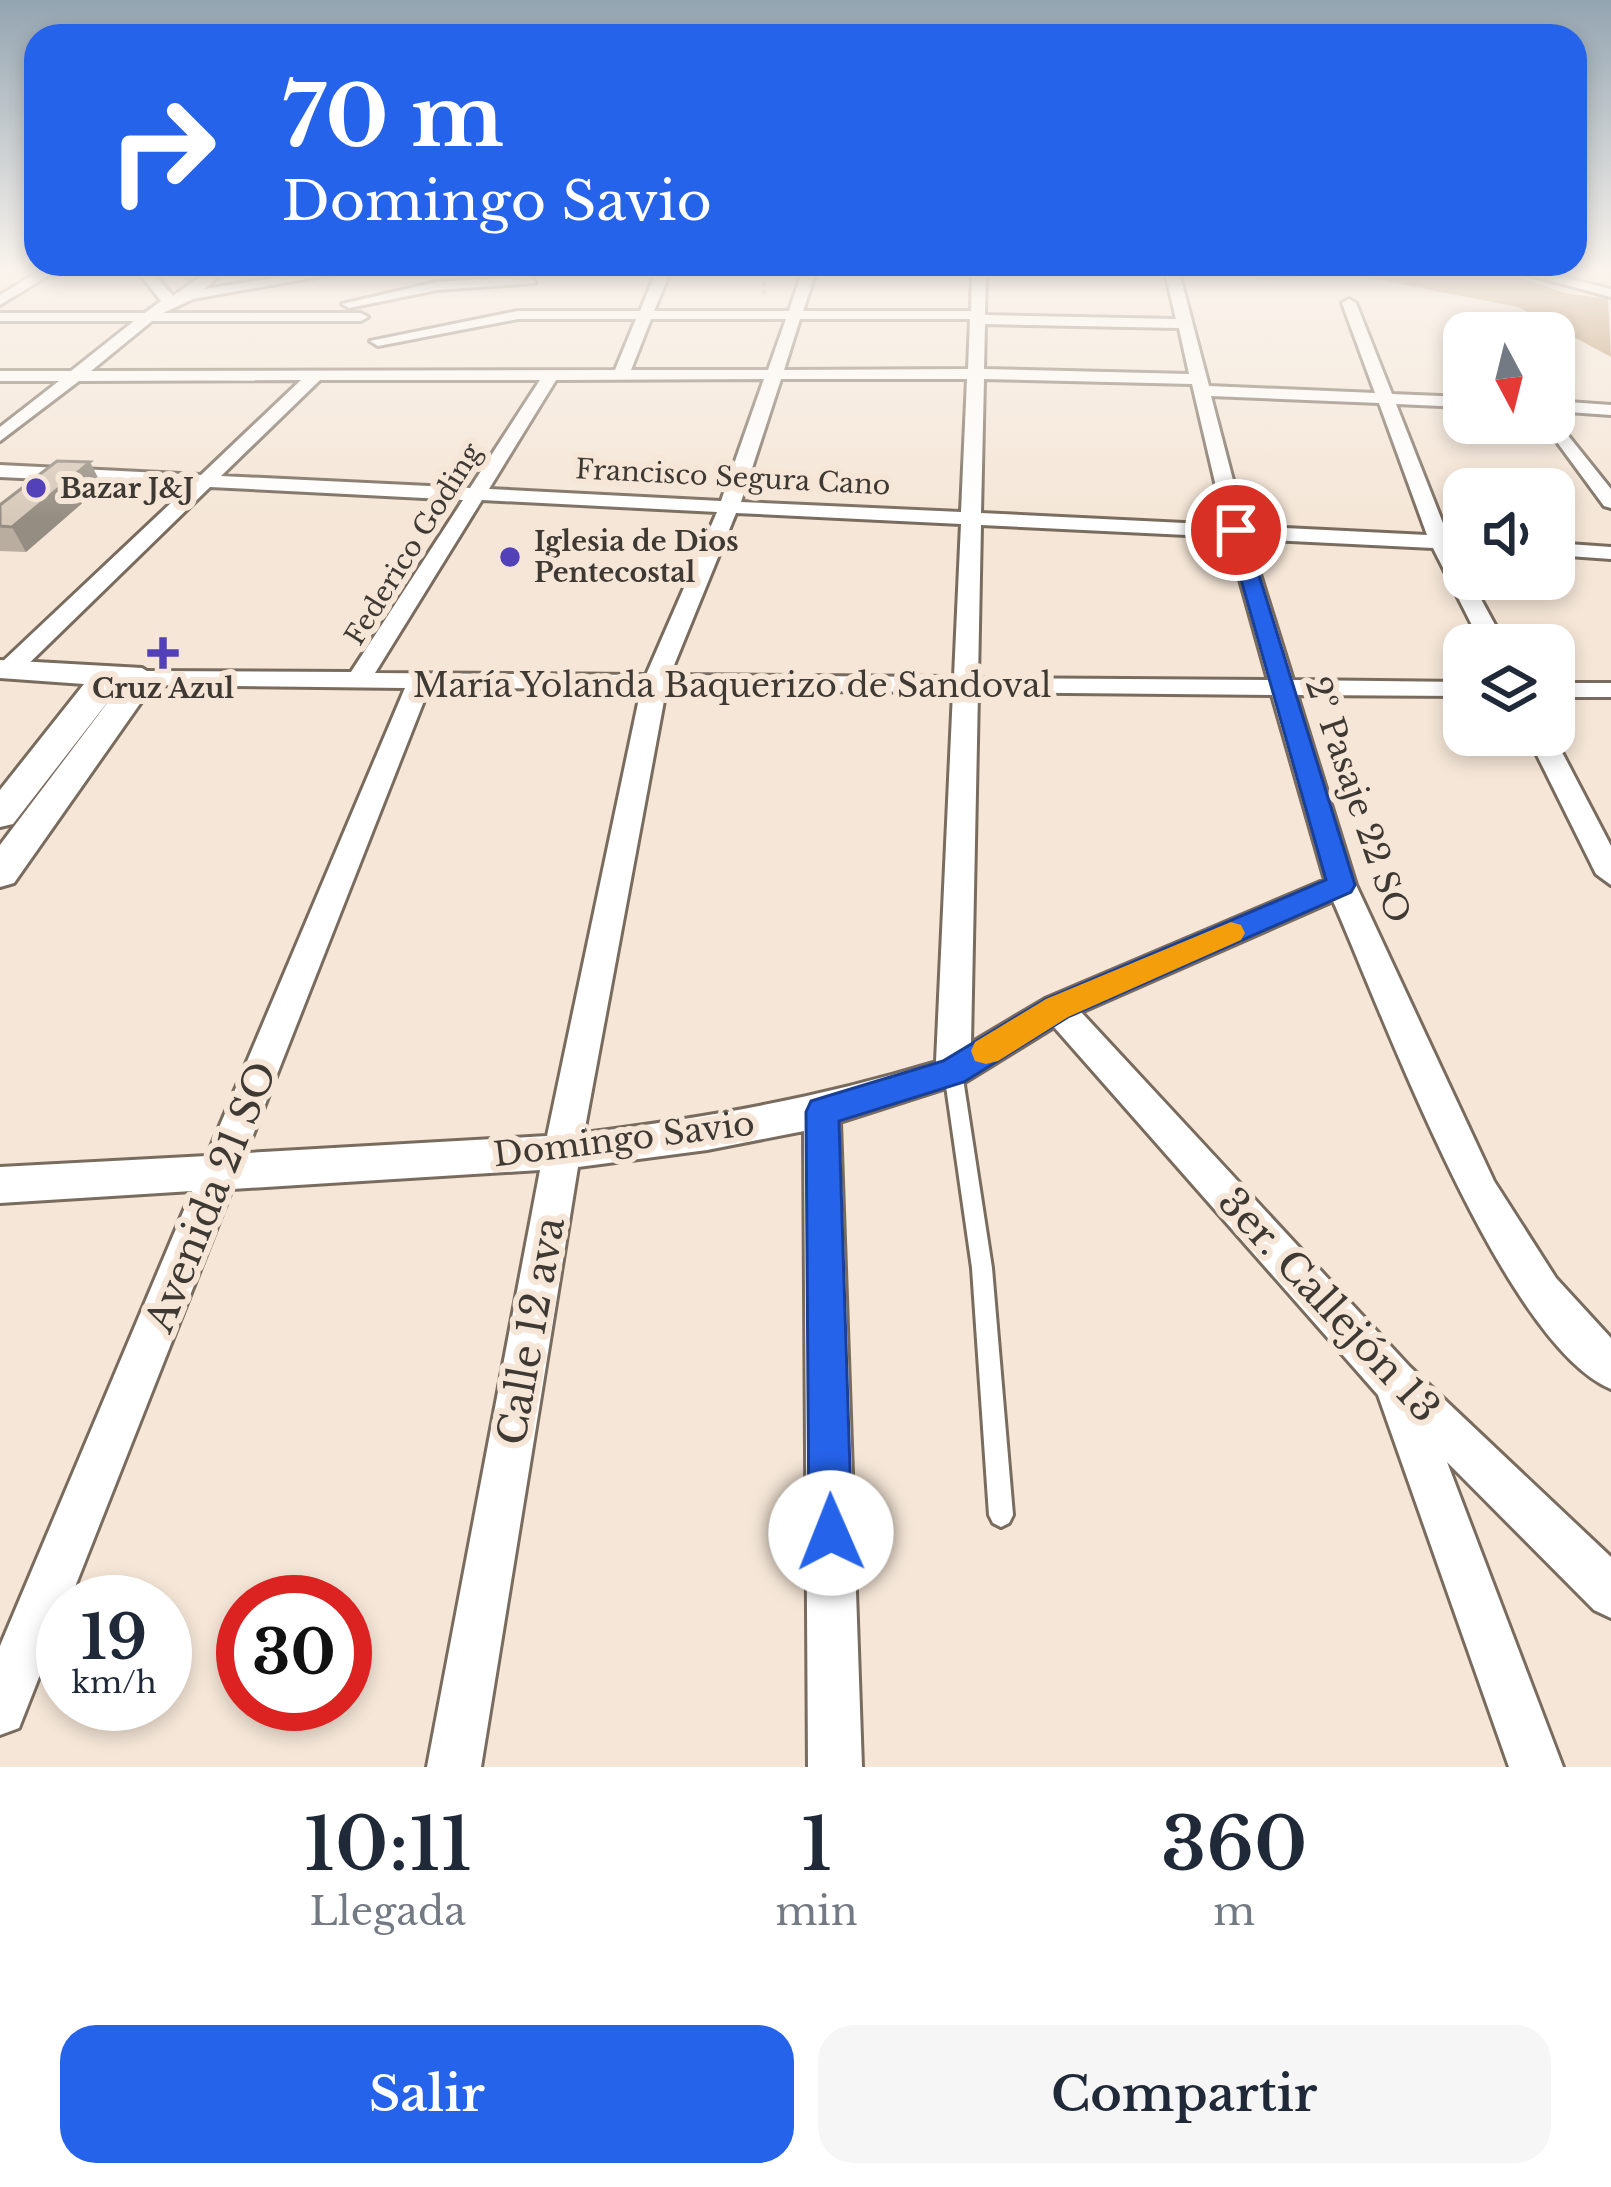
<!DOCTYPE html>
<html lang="es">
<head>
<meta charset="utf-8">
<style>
  :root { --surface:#fff; --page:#f6f6f7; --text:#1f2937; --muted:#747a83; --accent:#2563eb }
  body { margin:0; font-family:"Libre Baskerville",serif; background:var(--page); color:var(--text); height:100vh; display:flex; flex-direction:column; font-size:45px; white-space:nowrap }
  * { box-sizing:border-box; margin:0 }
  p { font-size:39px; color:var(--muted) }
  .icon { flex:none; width:66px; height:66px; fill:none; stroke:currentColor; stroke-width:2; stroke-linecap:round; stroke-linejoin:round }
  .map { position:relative; height:1767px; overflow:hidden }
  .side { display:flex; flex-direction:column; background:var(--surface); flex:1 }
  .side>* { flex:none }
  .banner { position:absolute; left:24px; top:24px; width:1563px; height:252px; border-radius:36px; box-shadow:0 6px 18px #0003; background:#2563eb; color:#fff; overflow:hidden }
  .needle { width:78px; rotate:173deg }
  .fabs { position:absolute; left:1443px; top:312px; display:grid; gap:24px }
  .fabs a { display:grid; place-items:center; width:132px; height:132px; border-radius:24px; background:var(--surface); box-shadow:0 6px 18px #0003; font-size:60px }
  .speed { position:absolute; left:36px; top:1575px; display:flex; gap:24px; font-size:60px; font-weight:700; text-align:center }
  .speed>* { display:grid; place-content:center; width:156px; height:156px; border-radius:50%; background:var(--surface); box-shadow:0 6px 18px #0003; line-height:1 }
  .speed small { font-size:30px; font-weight:400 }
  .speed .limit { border:18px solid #d22; background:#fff; color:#111 }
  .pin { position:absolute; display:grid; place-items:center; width:102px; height:102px; color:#fff; margin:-51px; border:6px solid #fff; border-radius:50%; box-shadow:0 3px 12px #0007 }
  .me { position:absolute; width:132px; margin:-66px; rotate:359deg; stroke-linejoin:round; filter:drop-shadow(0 0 9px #0008) }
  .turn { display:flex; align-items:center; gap:42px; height:252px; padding:0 60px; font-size:54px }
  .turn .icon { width:156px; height:156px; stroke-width:2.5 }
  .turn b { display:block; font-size:84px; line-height:102px }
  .eta { display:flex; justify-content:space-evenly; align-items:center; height:204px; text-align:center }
  .eta b { font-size:72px; font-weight:600; line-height:84px }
  .button { display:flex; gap:24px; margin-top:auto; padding:24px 60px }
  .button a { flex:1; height:138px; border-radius:36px; background:var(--accent); color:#fff; font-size:48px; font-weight:600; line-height:138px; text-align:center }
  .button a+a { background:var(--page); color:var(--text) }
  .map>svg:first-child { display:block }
  .water { fill:#b58c5f }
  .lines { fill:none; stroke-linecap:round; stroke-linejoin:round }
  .service-casing { stroke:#796c5f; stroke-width:6 }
  .minor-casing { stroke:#796c5f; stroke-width:6 }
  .tertiary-casing { stroke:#796c5f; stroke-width:6 }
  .path { stroke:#a99e93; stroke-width:3; stroke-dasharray:4.5 4.5; stroke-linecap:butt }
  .service { fill:#fff; fill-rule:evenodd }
  .minor { fill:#fff; fill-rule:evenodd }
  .tertiary { fill:#fff; fill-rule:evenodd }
  .wall { fill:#b9ada0 }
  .shaded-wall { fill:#968d82 }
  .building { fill:#d7c9ba; stroke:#968d82; stroke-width:3 }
  .route { fill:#2563eb; stroke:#184099; stroke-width:3 }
  .slow { fill:#f59e0b }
  .poi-dot { fill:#5241b8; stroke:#f5e6d7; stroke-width:4.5 }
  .labels { text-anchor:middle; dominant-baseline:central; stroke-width:12; stroke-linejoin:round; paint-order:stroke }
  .far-street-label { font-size:27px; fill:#3f3933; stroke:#f5e6d7 }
  .far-poi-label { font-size:27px; font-weight:bold; fill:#3f3933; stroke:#f5e6d7; text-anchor:start }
  .street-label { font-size:33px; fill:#3f3933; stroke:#f5e6d7 }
  .near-street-label { font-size:39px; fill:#3f3933; stroke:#f5e6d7 }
</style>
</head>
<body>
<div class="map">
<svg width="1611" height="1767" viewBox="0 0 1611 1767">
  <rect width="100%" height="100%" fill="#f5e6d7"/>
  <path class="water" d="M1243 272H1504L1564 293 1608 299 1611 357 1518 307 1354 275 1260 279Z"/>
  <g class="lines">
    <g class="service-casing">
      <path id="service" d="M953 1065 959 1067 962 1072 992 1268 1013 1515 1009 1523 1001 1527 993 1523 989 1515 972 1268 944 1072 947 1067Z"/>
    </g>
    <g class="minor-casing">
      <g id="minor">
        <path d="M38 272H54L0 305V295Z"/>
        <path d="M138 272H152L173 296 207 272H222L205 289 311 272H345L193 299 163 313H361L368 317 361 321H152L91 371 615 370 636 319H518L378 346 370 341 518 311H640L656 272H670L654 311H789L802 272H816L803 311H971L972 272H986L985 315 1176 319 1165 272H1179L1209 386 1375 393 1342 303 1349 299 1356 303 1392 394 1464 397V407L1396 404 1448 536 1464 537V549H1454L1464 567V579H1470L1506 645H1482L1433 548 1249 539 1293 680 1464 682V696L1297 695 1356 885 1494 1181 1556 1278 1611 1338V1389C1503 1344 1382 1012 1333 901L1081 1012 1410 1367 1611 1557V1618L1594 1610 1447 1462 1563 1767H1509L1378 1395 1054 1027 965 1082 840 1122 862 1767H808L804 1131 707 1150 578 1167 481 1767H427L540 1170 232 1189 69 1602H63V1616L19 1728 0 1735V1646L192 1191 0 1203V1167L207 1156 405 688 142 685 130 678 142 671 351 672 463 500 210 487 18 674H0V664L189 486 0 477V465L201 475 301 380 79 381 0 441V427L59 381H0V371H71L134 321H0V313H145L161 301ZM651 319H786L768 370H631ZM800 319H970L968 369 784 370ZM985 324 1179 328 1189 374 984 369ZM764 379 721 501 489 489 556 380ZM781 379H967L961 512 741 502ZM984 379 1192 384 1225 525 981 513ZM320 380H540L470 488 221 476ZM1211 396 1379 403 1427 535 1245 526ZM482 500 717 512 646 675 375 673ZM736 513 961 524 954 677 670 675ZM981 525 1228 537 1268 680 978 678ZM429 688 641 689 547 1136 246 1153ZM666 690 953 692 936 1062C814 1099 710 1117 584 1133ZM978 692 1272 695 1325 880 1045 999 971 1043Z"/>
        <path d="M1518 272H1542L1611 289V297Z"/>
        <path d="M530 276 535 283 437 290 349 308 342 304 437 282Z"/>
        <path d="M1487 326 1492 327 1496 333H1482Z"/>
        <path d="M1554 401 1611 405V415L1554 411Z"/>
        <path d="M1554 418 1611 489V508L1604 506 1543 423H1554Z"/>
        <path d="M1554 543 1611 547V559L1554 555Z"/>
        <rect x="1554" y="683" width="57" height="14"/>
        <path d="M1527 735H1553L1611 846V885L1596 874Z"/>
      </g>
    </g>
    <g class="tertiary-casing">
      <path id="tertiary" d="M0 660 142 668 158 678 14 883 0 887V845L120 686 13 824 0 827V790L84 684 0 678Z"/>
    </g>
    <path class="path" d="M764 272V299"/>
    <use href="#service" class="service"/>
    <use href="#minor" class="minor"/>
    <use href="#tertiary" class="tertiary"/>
  </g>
  <path class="wall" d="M90 462 102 486 26 552 0 551V505Z"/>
  <path class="shaded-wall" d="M90 462 102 486 26 552 12 527Z"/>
  <path class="building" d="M57 461 90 462 12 527 0 526V505Z"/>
  <linearGradient id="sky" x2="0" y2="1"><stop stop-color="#93a4b1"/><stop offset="0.52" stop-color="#faf4ed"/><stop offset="1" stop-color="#faf4ed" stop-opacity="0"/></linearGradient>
  <rect width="1611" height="519" fill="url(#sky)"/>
  <path class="route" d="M1236 524 1245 530 1355 885 1351 892 1068 1017 964 1082 839 1121 852 1533 846 1548 831 1555 815 1548 809 1533 806 1112 811 1101 943 1061 1046 999 1326 880 1227 530Z"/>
  <path class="slow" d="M1231 922 1241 925 1245 933 1241 940 1068 1017 998 1061 986 1064 975 1061 971 1051 975 1042 1046 999Z"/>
  <g class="poi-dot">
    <circle cx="36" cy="488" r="12"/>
    <circle cx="510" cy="557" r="12"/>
    <path d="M157 635h12v12h12v12h-12v12h-12v-12h-12v-12h12z"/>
  </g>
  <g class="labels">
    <g class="far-street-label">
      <text transform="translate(733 477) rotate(3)">Francisco Segura Cano</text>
      <text transform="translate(413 544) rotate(-58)">Federico Goding</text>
    </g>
    <g class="far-poi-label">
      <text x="60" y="488">Bazar J&amp;J</text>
      <text x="534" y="541">Iglesia de Dios<tspan x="534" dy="31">Pentecostal</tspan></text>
      <text x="163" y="688" text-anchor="middle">Cruz Azul</text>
    </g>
    <g class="street-label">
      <text x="732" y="685">María Yolanda Baquerizo de Sandoval</text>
      <text transform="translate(1358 800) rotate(71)">2º Pasaje 22 SO</text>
      <text transform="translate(624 1139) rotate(-7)">Domingo Savio</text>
    </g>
    <g class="near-street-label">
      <text transform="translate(211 1197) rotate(-68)">Avenida 21 SO</text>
      <text transform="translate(1329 1305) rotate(47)">3er. Callejón 13</text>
      <text transform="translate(531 1331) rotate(-80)">Calle 12 ava</text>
    </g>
  </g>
</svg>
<div class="fabs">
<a><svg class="needle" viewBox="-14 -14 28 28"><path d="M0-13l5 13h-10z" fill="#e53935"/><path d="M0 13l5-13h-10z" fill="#747a83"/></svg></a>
<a><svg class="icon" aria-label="sound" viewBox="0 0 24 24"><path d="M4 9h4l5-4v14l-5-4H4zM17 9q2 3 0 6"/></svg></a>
<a><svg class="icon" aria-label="layers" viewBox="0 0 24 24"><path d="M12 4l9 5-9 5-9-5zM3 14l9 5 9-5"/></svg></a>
</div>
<div class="speed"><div>19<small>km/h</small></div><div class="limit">30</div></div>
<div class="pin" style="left:1236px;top:530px;background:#d93025"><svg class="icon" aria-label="arrive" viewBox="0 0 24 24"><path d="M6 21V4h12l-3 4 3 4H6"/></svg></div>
<svg class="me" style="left:831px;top:1533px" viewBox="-20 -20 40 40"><circle r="19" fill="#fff"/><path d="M0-13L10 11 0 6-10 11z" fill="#2563eb"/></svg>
<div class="banner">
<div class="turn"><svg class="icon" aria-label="right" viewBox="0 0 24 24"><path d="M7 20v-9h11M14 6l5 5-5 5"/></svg><div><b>70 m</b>Domingo Savio</div></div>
</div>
</div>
<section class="side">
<div class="eta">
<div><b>10:11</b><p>Llegada</p></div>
<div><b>1</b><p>min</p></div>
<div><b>360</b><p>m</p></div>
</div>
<div class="button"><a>Salir</a><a>Compartir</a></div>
</section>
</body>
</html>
